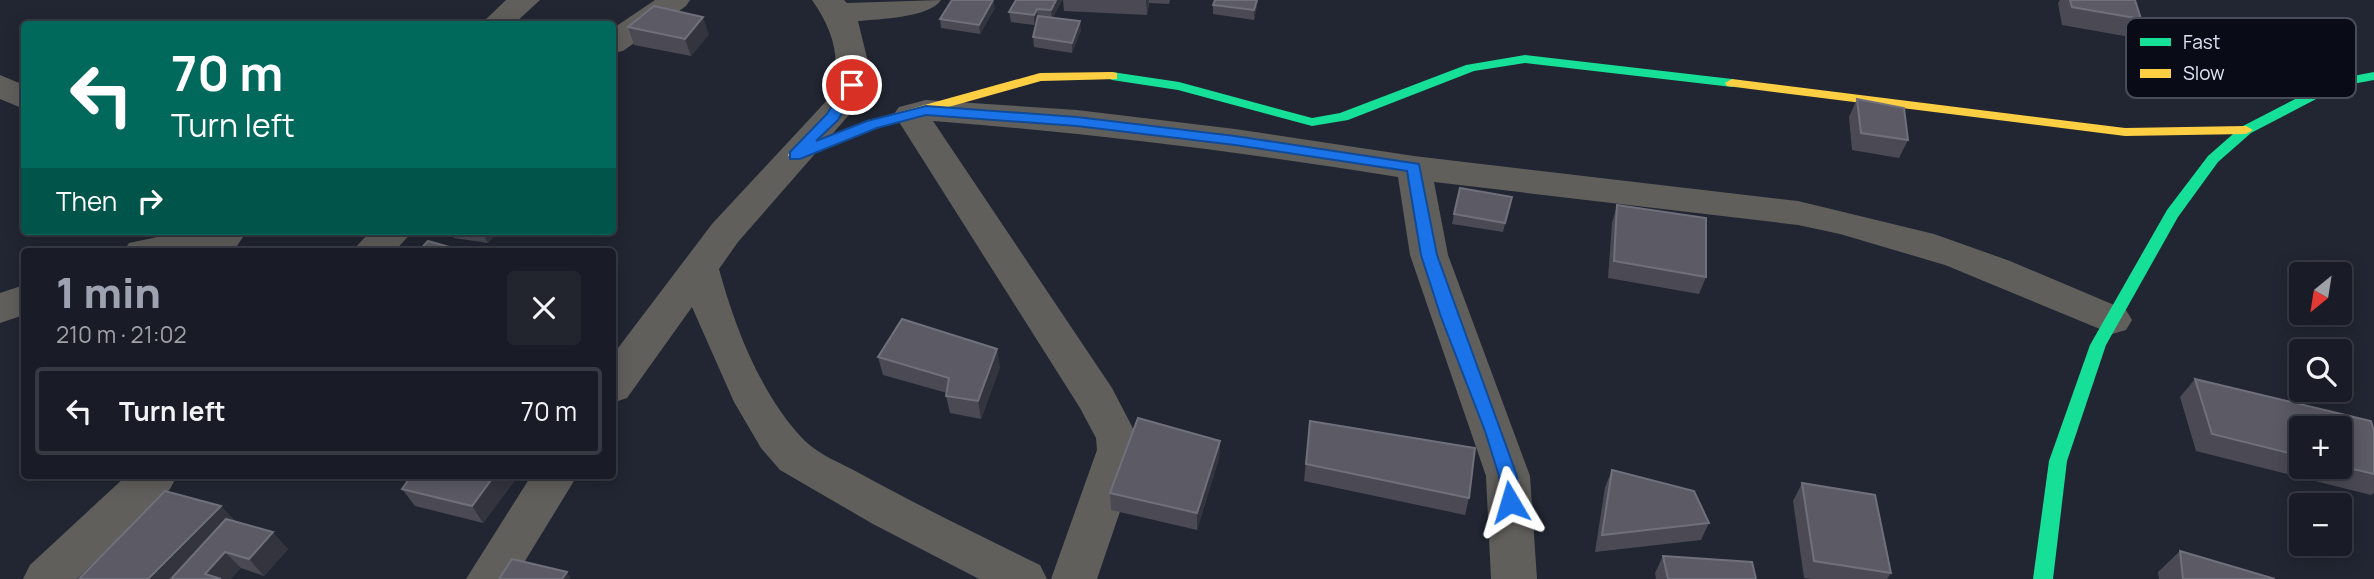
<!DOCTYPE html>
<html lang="en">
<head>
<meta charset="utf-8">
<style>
  :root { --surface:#191c26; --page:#22252e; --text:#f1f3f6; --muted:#9fa1a7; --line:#373a43; --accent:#9ca2b0 }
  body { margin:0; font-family:Manrope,sans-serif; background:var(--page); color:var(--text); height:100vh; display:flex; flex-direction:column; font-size:26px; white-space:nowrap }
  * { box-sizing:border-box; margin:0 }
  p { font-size:23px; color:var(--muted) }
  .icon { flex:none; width:38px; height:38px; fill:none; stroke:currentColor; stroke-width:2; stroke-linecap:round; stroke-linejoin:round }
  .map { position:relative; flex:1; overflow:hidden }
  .sheet { position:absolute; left:21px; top:248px; width:595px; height:231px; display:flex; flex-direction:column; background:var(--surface); border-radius:7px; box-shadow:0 4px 18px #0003,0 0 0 2px var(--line) }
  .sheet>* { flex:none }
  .top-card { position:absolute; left:21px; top:21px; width:595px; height:214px; border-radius:7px; box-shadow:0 4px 18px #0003,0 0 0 2px var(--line); background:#00695c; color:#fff; overflow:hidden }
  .needle { width:46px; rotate:210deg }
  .fabs { position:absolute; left:2289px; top:262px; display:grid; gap:14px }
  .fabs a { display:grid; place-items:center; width:63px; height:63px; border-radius:7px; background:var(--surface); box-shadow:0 4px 18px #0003,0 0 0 2px var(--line); font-size:35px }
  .pin { position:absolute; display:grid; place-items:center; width:60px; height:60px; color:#fff; margin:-30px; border:4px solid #fff; border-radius:50%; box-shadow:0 2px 7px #0007 }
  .me { position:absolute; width:77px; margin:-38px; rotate:353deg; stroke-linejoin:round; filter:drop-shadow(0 0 5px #0008) }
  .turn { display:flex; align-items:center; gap:24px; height:147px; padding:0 35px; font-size:32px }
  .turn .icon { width:91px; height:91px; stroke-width:2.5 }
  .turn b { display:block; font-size:49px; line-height:60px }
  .then { display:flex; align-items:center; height:66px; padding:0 35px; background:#0003; gap:14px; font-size:26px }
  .round { display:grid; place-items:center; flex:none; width:74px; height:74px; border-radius:7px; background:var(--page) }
  .head { display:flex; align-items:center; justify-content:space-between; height:119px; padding:0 35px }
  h1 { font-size:42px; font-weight:800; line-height:52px; color:var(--accent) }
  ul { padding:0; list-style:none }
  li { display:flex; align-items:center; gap:21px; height:88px; margin:0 14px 10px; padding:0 21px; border:4px solid var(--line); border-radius:7px }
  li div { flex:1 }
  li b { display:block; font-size:26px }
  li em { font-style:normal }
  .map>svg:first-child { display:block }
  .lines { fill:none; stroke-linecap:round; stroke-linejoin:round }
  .street { fill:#615f5c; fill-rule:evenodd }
  .fast { fill:#16e098; fill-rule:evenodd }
  .slow { fill:#ffcf43; fill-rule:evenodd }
  .wall { fill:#4b4a54; fill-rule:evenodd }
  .shaded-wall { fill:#34343f }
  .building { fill:#5b5a65; stroke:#70707c; stroke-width:2 }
  .route { fill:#1a73e8; stroke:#114b97; stroke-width:2 }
  .key { fill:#090c16; stroke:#494d59; stroke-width:2 }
  .key-label { font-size:19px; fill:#dfe4f4 }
</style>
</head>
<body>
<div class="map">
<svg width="2374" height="579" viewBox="0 0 2374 579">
  <rect width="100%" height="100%" fill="#212632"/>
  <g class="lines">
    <g class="street">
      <path d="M506 0H540L514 24H481Z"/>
      <path d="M655 0H690L686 6 623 51 612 53V29Z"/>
      <path d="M812 0H844L847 3 941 0C929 18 879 19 858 21L868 62 862 100 738 242 719 269C735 328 761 395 804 440 819 455 841 463 859 473 919 506 979 535 1040 565L1047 579H979L873 524 780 470 761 448 734 402 692 307 627 398 612 403V356L712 224 830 97C843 60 833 30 812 0Z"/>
      <path d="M0 75 24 85V109L0 99Z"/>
      <path d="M926 100 1077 110 1235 129 1414 156 1798 201 1934 234 2010 261 2126 310 2132 320 2126 330 2112 334 1945 265 1840 234 1798 225 1434 182 1448 255 1530 476 1537 579H1491L1486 476 1410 255 1398 177C1243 152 1089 133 933 121L1112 388 1138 438 1141 450 1097 579H1051L1097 450 1096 438 1080 408 894 114 899 107Z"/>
      <path d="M186 231H239L243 237 237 246 212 252H123L129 243Z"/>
      <path d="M371 231H413L394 252H351Z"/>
      <path d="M24 285V315L0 323V293Z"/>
      <path d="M126 476H177L170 489 77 579H23L30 565Z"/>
      <path d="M531 476H577L514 579H466Z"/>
    </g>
    <g class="fast">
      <path d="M1525 55 1732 79 1739 83 1732 87 1525 63 1474 71 1348 120 1312 126 1178 90 1112 80 1105 76 1112 72 1179 82 1312 118 1340 113 1466 65Z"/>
      <path d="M2374 72V80L2341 86 2251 133 2218 162 2178 217 2106 345 2067 461 2053 579H2033L2049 461 2090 345 2167 210 2208 156 2241 127 2332 80Z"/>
    </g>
    <g class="slow">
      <path d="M1112 72 1117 73V79L1041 81 877 127 800 158H790L788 155 790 152 867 121 1040 73Z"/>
      <path d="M1732 79 2125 128 2246 126 2253 130 2246 134 2125 136 1727 86 1725 83Z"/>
    </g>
  </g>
  <g class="wall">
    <path d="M1062 0 1053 17 1081 30 1072 53 1034 47 1033 37 1036 22 1034 25 1011 22 1009 12Z"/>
    <path d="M1063 0H1170L1169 4 1149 3 1147 15 1064 11Z"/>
    <path d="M1258 0 1254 20 1213 14V5Z"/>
    <path d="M2060 0H2135L2141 19 2130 37 2062 25 2058 3Z"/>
    <path d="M995 8 980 34 941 28 940 19Z"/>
    <path d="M628 27 709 34 691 56 634 45Z"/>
    <path d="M1857 99 1908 140 1899 158 1852 150 1849 117Z"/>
    <path d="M1512 197 1503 232 1452 224 1454 214Z"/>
    <path d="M1617 205 1706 277 1699 294 1608 278 1612 223Z"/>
    <path d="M450 231H499L488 243 454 238Z"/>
    <path d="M878 357 1000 367 981 419 950 413 946 396 947 393 883 375Z"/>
    <path d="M2195 379 2374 431V493L2371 495 2196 451 2180 397ZM2301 429H2340V467H2301Z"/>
    <path d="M1310 421 1469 498 1465 515 1304 481Z"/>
    <path d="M1220 441 1219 458 1197 530 1111 510 1110 493Z"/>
    <path d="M1612 470 1709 523 1701 540 1595 552 1605 487Z"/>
    <path d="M411 476H518L483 523 415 506 402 489Z"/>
    <path d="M1802 483 1891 573 1887 579H1812L1804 578 1793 501Z"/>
    <path d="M221 506 236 522 288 549 264 576 241 568 79 579Z"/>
    <path d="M2180 551 2275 579H2159L2158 572Z"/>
    <path d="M1663 556 1756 579H1656L1655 573Z"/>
  </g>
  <g class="shaded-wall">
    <path d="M993 0 995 8 980 34 979 25Z"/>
    <path d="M1056 0H1062L1052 20 1051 10Z"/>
    <path d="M1146 0H1149L1147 15Z"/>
    <path d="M1257 0H1258L1254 20V10Z"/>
    <path d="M1037 9 1038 18 1034 25V15Z"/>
    <path d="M703 17 709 34 691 56 685 39Z"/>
    <path d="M1080 21 1081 30 1072 53V43Z"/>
    <path d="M481 231H499L488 243Z"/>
    <path d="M997 349 1000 367 981 419 978 401Z"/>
    <path d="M1220 441 1219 458 1197 530V513Z"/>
    <path d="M494 476H518L483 523 472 506Z"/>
    <path d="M221 506 237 523 181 579H148Z"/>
    <path d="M273 532 288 549 264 576 249 559Z"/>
    <path d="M225 552 241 568 231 579H210L205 574Z"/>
    <path d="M567 572 571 579H562Z"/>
  </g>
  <g class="building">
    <path d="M952 0H993L979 25 940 19Z"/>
    <path d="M1016 0H1056L1051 10 1037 9 1034 15 1009 12Z"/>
    <path d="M1215 0H1257L1254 10 1213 5Z"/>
    <path d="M2070 0H2135L2141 19 2072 7Z"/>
    <path d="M654 6 703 17 685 39 628 27Z"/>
    <path d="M1038 16 1080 21 1072 43 1033 37Z"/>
    <path d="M1857 99 1904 108 1908 140 1861 133Z"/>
    <path d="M1460 188 1512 197 1505 223 1454 214Z"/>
    <path d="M1617 205 1706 218V277L1614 261Z"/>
    <path d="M428 241 467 252H418Z"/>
    <path d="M902 319 997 349 978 401 946 396 949 378 878 357Z"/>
    <path d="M2195 379 2371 421 2374 431V474L2340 466V429H2301V456L2212 434Z"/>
    <path d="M1138 418 1220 441 1197 513 1110 493Z"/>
    <path d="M1310 421 1475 448 1469 498 1306 464Z"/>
    <path d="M1612 470 1694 491 1709 523 1602 535Z"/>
    <path d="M411 476H494L472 506 402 489Z"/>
    <path d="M1802 483 1875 495 1891 573 1814 561Z"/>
    <path d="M165 491 221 506 148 579H79Z"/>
    <path d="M226 519 273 532 249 559 225 552 205 574 221 579H171Z"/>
    <path d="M2180 551 2275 579H2183Z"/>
    <path d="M1663 556 1752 562 1756 579H1668Z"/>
    <path d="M512 559 567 572 562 579H499Z"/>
  </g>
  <path class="route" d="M852 81 859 85 838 120 816 141 867 121 926 106 1077 117 1235 136 1419 164 1437 255 1517 476 1519 502 1516 507H1503L1499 476 1485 431 1441 317 1421 255 1407 171 1235 145 1077 126 926 115 877 128 800 159H790V152L827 114 847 82Z"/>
  <rect x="2126" y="18" width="230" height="80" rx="10" class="key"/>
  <rect x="2140" y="38" width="31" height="8" fill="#16e098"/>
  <rect x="2140" y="69" width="31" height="9" fill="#ffcf43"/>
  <g class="key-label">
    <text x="2183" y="49">Fast</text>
    <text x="2183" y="80">Slow</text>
  </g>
</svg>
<div class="fabs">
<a><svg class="needle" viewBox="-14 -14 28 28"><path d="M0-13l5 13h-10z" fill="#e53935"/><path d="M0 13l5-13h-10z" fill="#9fa1a7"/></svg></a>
<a><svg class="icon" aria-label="search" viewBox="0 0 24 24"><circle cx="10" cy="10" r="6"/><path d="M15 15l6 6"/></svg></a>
<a>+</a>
<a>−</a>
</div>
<div class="pin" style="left:852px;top:85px;background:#d93025"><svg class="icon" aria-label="arrive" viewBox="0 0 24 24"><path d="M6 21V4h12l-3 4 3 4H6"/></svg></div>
<svg class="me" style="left:1510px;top:502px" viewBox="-20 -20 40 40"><path d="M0-17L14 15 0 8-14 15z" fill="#1a73e8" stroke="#fff" stroke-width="4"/></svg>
<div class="top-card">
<div class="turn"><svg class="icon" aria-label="left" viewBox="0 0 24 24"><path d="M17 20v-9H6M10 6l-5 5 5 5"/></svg><div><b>70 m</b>Turn left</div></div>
<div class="then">Then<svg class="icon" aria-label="right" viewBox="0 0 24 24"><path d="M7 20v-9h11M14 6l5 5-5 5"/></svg></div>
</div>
<section class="sheet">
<div class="head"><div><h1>1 min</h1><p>210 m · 21:02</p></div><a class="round"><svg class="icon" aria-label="close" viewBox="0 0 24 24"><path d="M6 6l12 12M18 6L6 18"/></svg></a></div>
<ul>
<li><svg class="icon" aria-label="left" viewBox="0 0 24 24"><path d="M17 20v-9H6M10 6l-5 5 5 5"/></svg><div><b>Turn left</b></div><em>70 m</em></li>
</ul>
</section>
</div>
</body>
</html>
